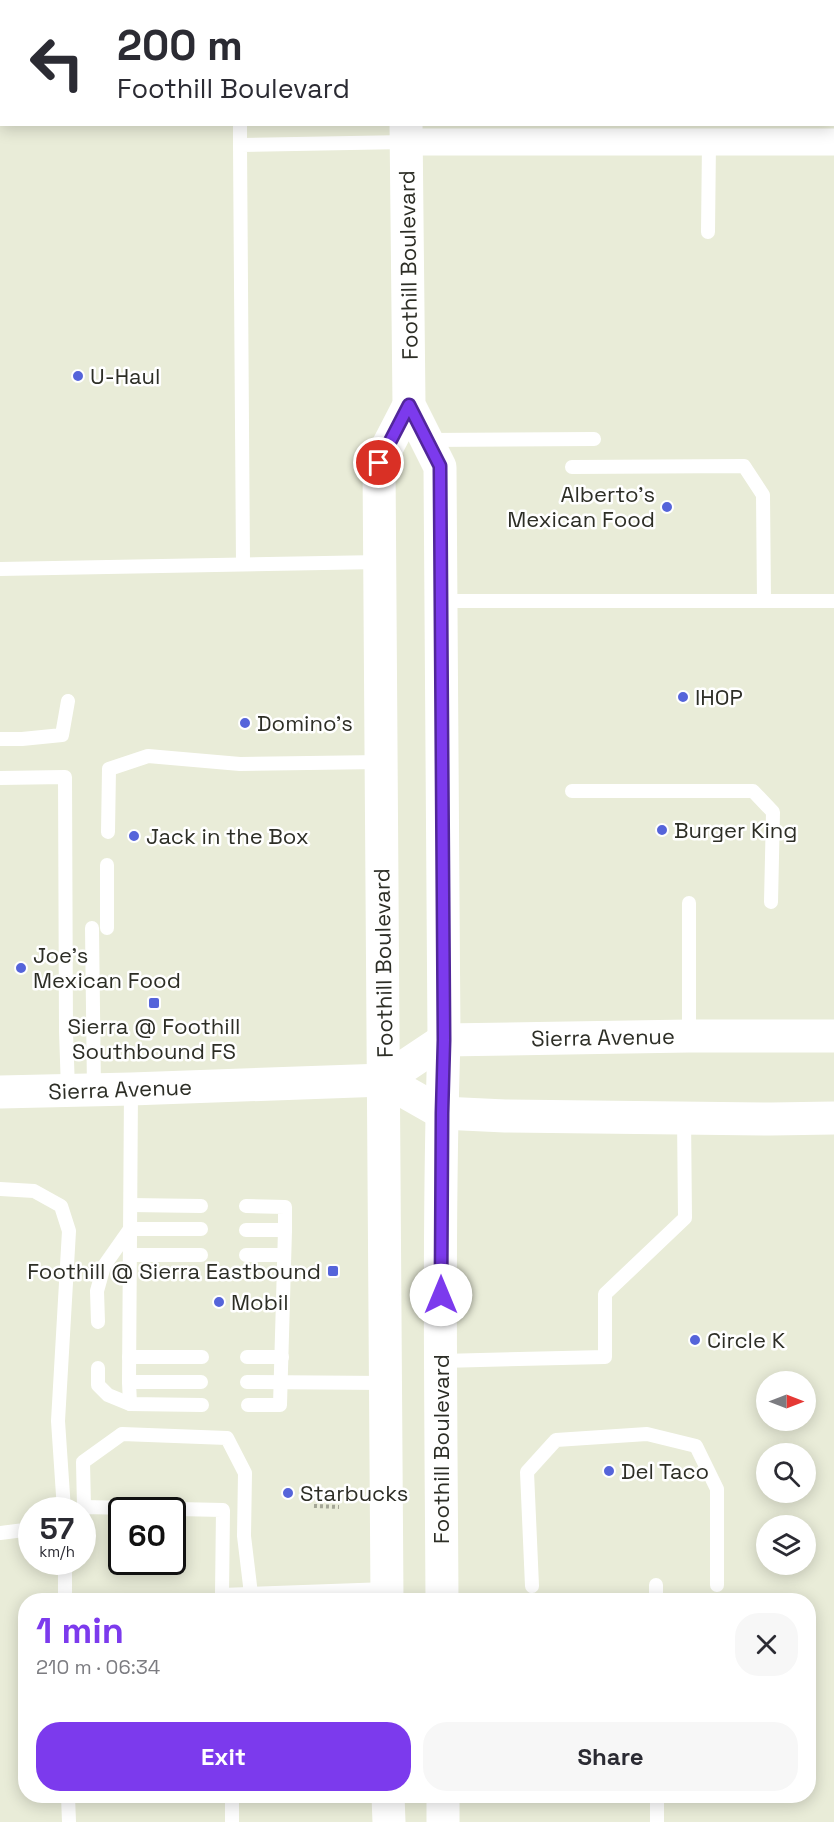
<!DOCTYPE html>
<html lang="en">
<head>
<meta charset="utf-8">
<style>
  :root { --surface:#fff; --page:#f7f7f7; --text:#2b2b33; --muted:#7c7c81; --accent:#7c3aed }
  body { margin:0; font-family:"Space Grotesk",sans-serif; background:var(--page); color:var(--text); height:100vh; display:flex; flex-direction:column; font-size:22px; white-space:nowrap }
  * { box-sizing:border-box; margin:0 }
  p { font-size:20px; color:var(--muted) }
  .icon { flex:none; width:33px; height:33px; fill:none; stroke:currentColor; stroke-width:2; stroke-linecap:round; stroke-linejoin:round }
  .map { position:relative; flex:1; overflow:hidden }
  .details { position:absolute; left:18px; top:1593px; width:798px; height:210px; display:flex; flex-direction:column; background:var(--surface); border-radius:24px; box-shadow:0 3px 15px #0003 }
  .details>* { flex:none }
  .top-card { position:absolute; left:0px; top:0px; width:834px; height:126px; box-shadow:0 3px 15px #0003; background:#fff; color:var(--text); overflow:hidden }
  .needle { width:39px; rotate:90deg }
  .controls { position:absolute; left:756px; top:1371px; display:grid; gap:12px }
  .controls a { display:grid; place-items:center; width:60px; height:60px; border-radius:50%; background:var(--surface); box-shadow:0 3px 15px #0003; font-size:30px }
  .speed { position:absolute; left:18px; top:1497px; display:flex; gap:12px; font-size:30px; font-weight:700; text-align:center }
  .speed>* { display:grid; place-content:center; width:78px; height:78px; border-radius:50%; background:var(--surface); box-shadow:0 3px 15px #0003; line-height:1 }
  .speed small { font-size:15px; font-weight:400 }
  .speed .limit { border:3px solid #111; border-radius:9px; background:#fff; color:#111 }
  .pin { position:absolute; display:grid; place-items:center; width:51px; height:51px; color:#fff; margin:-26px; border:3px solid #fff; border-radius:50%; box-shadow:0 2px 6px #0007 }
  .me { position:absolute; width:66px; margin:-33px; rotate:0deg; stroke-linejoin:round; filter:drop-shadow(0 0 4px #0008) }
  .turn { display:flex; align-items:center; gap:21px; height:126px; padding:0 18px; font-size:27px }
  .turn .icon { width:78px; height:78px; stroke-width:2.5 }
  .turn b { display:block; font-size:42px; line-height:51px }
  .round { display:grid; place-items:center; flex:none; width:63px; height:63px; border-radius:24px; background:var(--page) }
  .headline { display:flex; align-items:center; justify-content:space-between; height:102px; padding:0 18px }
  h1 { font-size:36px; font-weight:700; line-height:45px; color:var(--accent) }
  .primary-button { display:flex; gap:12px; margin-top:auto; padding:12px 18px }
  .primary-button a { flex:1; height:69px; border-radius:24px; background:var(--accent); color:#fff; font-size:24px; font-weight:700; line-height:69px; text-align:center }
  .primary-button a+a { background:var(--page); color:var(--text) }
  .map>svg:first-child { display:block }
  .lines { fill:none; stroke-linecap:round; stroke-linejoin:round }
  .path { stroke:#a4a696; stroke-width:4; stroke-dasharray:3 3; stroke-linecap:butt }
  .lane { stroke:#fff; stroke-width:14 }
  .street { stroke:#fff; stroke-width:27 }
  .primary { stroke:#fff; stroke-width:33 }
  .route-casing { stroke:#51269a; stroke-width:15 }
  .route { stroke:#7c3aed; stroke-width:10 }
  .poi-dot { fill:#5564da; stroke:#fff; stroke-width:2 }
  .labels { text-anchor:middle; dominant-baseline:central; stroke-width:5; stroke-linejoin:round; paint-order:stroke }
  .street-label { font-size:22px; fill:#2d2e26; stroke:#fff }
  .poi-label { font-size:22px; fill:#2d2e26; stroke:#fff; text-anchor:start }
</style>
</head>
<body>
<div class="map">
<svg width="834" height="1822" viewBox="0 0 834 1822">
  <rect width="100%" height="100%" fill="#e9ecd8"/>
  <g class="lines">
    <path class="path" d="M314 1506 339 1507"/>
    <g class="lane">
      <path d="M240 124V145"/>
      <path d="M708 232 709 142"/>
      <path d="M428 440 594 439"/>
      <path d="M572 467 744 466 763 495 764 601"/>
      <path d="M243 564 240 145 406 142"/>
      <path d="M0 569 380 562"/>
      <path d="M441 601H834"/>
      <path d="M0 739H22L62 735 68 701"/>
      <path d="M0 778 65 777 66 1031 68 1090"/>
      <path d="M572 791H753L773 812 771 902"/>
      <path d="M108 832 109 769 148 756 240 764 381 762"/>
      <path d="M107 865V928"/>
      <path d="M689 903V1036"/>
      <path d="M92 928 94 1090"/>
      <path d="M131 1089 129 1382H201"/>
      <path d="M0 1189 34 1191 61 1206 69 1231 58 1421 64 1510"/>
      <path d="M131 1205 201 1206"/>
      <path d="M246 1206 285 1207V1230"/>
      <path d="M246 1230H285L280 1405H248"/>
      <path d="M130 1255H201"/>
      <path d="M246 1255H284"/>
      <path d="M98 1322 97 1291 104 1266 130 1229H201"/>
      <path d="M129 1357H202"/>
      <path d="M247 1357H282"/>
      <path d="M441 1361 605 1357V1294L685 1218 684 1117"/>
      <path d="M98 1368V1385L108 1395 130 1404"/>
      <path d="M129 1382 130 1404 202 1405"/>
      <path d="M247 1382 386 1383"/>
      <path d="M84 1507 83 1462 122 1434 227 1438 245 1473 244 1536 251 1594"/>
      <path d="M80 1510 84 1507 223 1510 222 1595 387 1589"/>
      <path d="M0 1533 32 1529"/>
      <path d="M656 1585V1600"/>
      <path d="M532 1586 527 1472 556 1440 647 1434 696 1446 717 1489V1585"/>
      <path d="M65 1600V1562"/>
      <path d="M68 1796 69 1822"/>
      <path d="M657 1796V1822"/>
      <path d="M232 1822V1796"/>
    </g>
    <path class="street" d="M406 142H834"/>
    <g class="primary">
      <path d="M406 0V2"/>
      <path d="M406 124 409 405 440 467 444 1040C438 1227 441 1414 442 1600"/>
      <path d="M384 1080 442 1113 505 1116 771 1119 834 1118"/>
      <path d="M0 1092 131 1089 384 1080 444 1040 689 1036H834"/>
      <path d="M387 1600 379 463 409 405"/>
      <path d="M388 1796 389 1822"/>
      <path d="M443 1796V1822"/>
    </g>
  </g>
  <g class="lines">
    <g class="route-casing">
      <path id="route" d="M379 463 409 405 440 466 444 1040 442 1113 441 1295"/>
    </g>
    <use href="#route" class="route"/>
  </g>
  <g class="poi-dot">
    <circle cx="78" cy="376" r="6"/>
    <circle cx="667" cy="507" r="6"/>
    <circle cx="683" cy="697" r="6"/>
    <circle cx="245" cy="723" r="6"/>
    <circle cx="662" cy="830" r="6"/>
    <circle cx="134" cy="836" r="6"/>
    <circle cx="21" cy="968" r="6"/>
    <rect x="148" y="997" width="12" height="12" rx="3"/>
    <rect x="327" y="1265" width="12" height="12" rx="3"/>
    <circle cx="219" cy="1302" r="6"/>
    <circle cx="695" cy="1340" r="6"/>
    <circle cx="609" cy="1471" r="6"/>
    <circle cx="288" cy="1493" r="6"/>
  </g>
  <g class="labels">
    <g class="street-label">
      <text transform="translate(408 265) rotate(-91)">Foothill Boulevard</text>
      <text transform="translate(383 963) rotate(-91)">Foothill Boulevard</text>
      <text transform="translate(603 1037) rotate(-1)">Sierra Avenue</text>
      <text transform="translate(120 1089) rotate(-2)">Sierra Avenue</text>
      <text transform="translate(441 1449) rotate(-90)">Foothill Boulevard</text>
    </g>
    <g class="poi-label">
      <text x="90" y="376">U-Haul</text>
      <text x="655" y="494" text-anchor="end">Alberto's<tspan x="655" dy="25">Mexican Food</tspan></text>
      <text x="695" y="697">IHOP</text>
      <text x="257" y="723">Domino's</text>
      <text x="674" y="830">Burger King</text>
      <text x="146" y="836">Jack in the Box</text>
      <text x="33" y="955">Joe's<tspan x="33" dy="25">Mexican Food</tspan></text>
      <text x="154" y="1026" text-anchor="middle">Sierra @ Foothill<tspan x="154" dy="25">Southbound FS</tspan></text>
      <text x="321" y="1271" text-anchor="end">Foothill @ Sierra Eastbound</text>
      <text x="231" y="1302">Mobil</text>
      <text x="707" y="1340">Circle K</text>
      <text x="621" y="1471">Del Taco</text>
      <text x="300" y="1493">Starbucks</text>
    </g>
  </g>
</svg>
<div class="controls">
<a><svg class="needle" viewBox="-14 -14 28 28"><path d="M0-13l5 13h-10z" fill="#e53935"/><path d="M0 13l5-13h-10z" fill="#7c7c81"/></svg></a>
<a><svg class="icon" aria-label="search" viewBox="0 0 24 24"><circle cx="10" cy="10" r="6"/><path d="M15 15l6 6"/></svg></a>
<a><svg class="icon" aria-label="layers" viewBox="0 0 24 24"><path d="M12 4l9 5-9 5-9-5zM3 14l9 5 9-5"/></svg></a>
</div>
<div class="speed"><div>57<small>km/h</small></div><div class="limit">60</div></div>
<div class="pin" style="left:379px;top:463px;background:#d93025"><svg class="icon" aria-label="arrive" viewBox="0 0 24 24"><path d="M6 21V4h12l-3 4 3 4H6"/></svg></div>
<svg class="me" style="left:441px;top:1295px" viewBox="-20 -20 40 40"><circle r="19" fill="#fff"/><path d="M0-13L10 11 0 6-10 11z" fill="#7c3aed"/></svg>
<div class="top-card">
<div class="turn"><svg class="icon" aria-label="left" viewBox="0 0 24 24"><path d="M17 20v-9H6M10 6l-5 5 5 5"/></svg><div><b>200 m</b>Foothill Boulevard</div></div>
</div>
<section class="details">
<div class="headline"><div><h1>1 min</h1><p>210 m · 06:34</p></div><a class="round"><svg class="icon" aria-label="close" viewBox="0 0 24 24"><path d="M6 6l12 12M18 6L6 18"/></svg></a></div>
<div class="primary-button"><a>Exit</a><a>Share</a></div>
</section>
</div>
</body>
</html>
